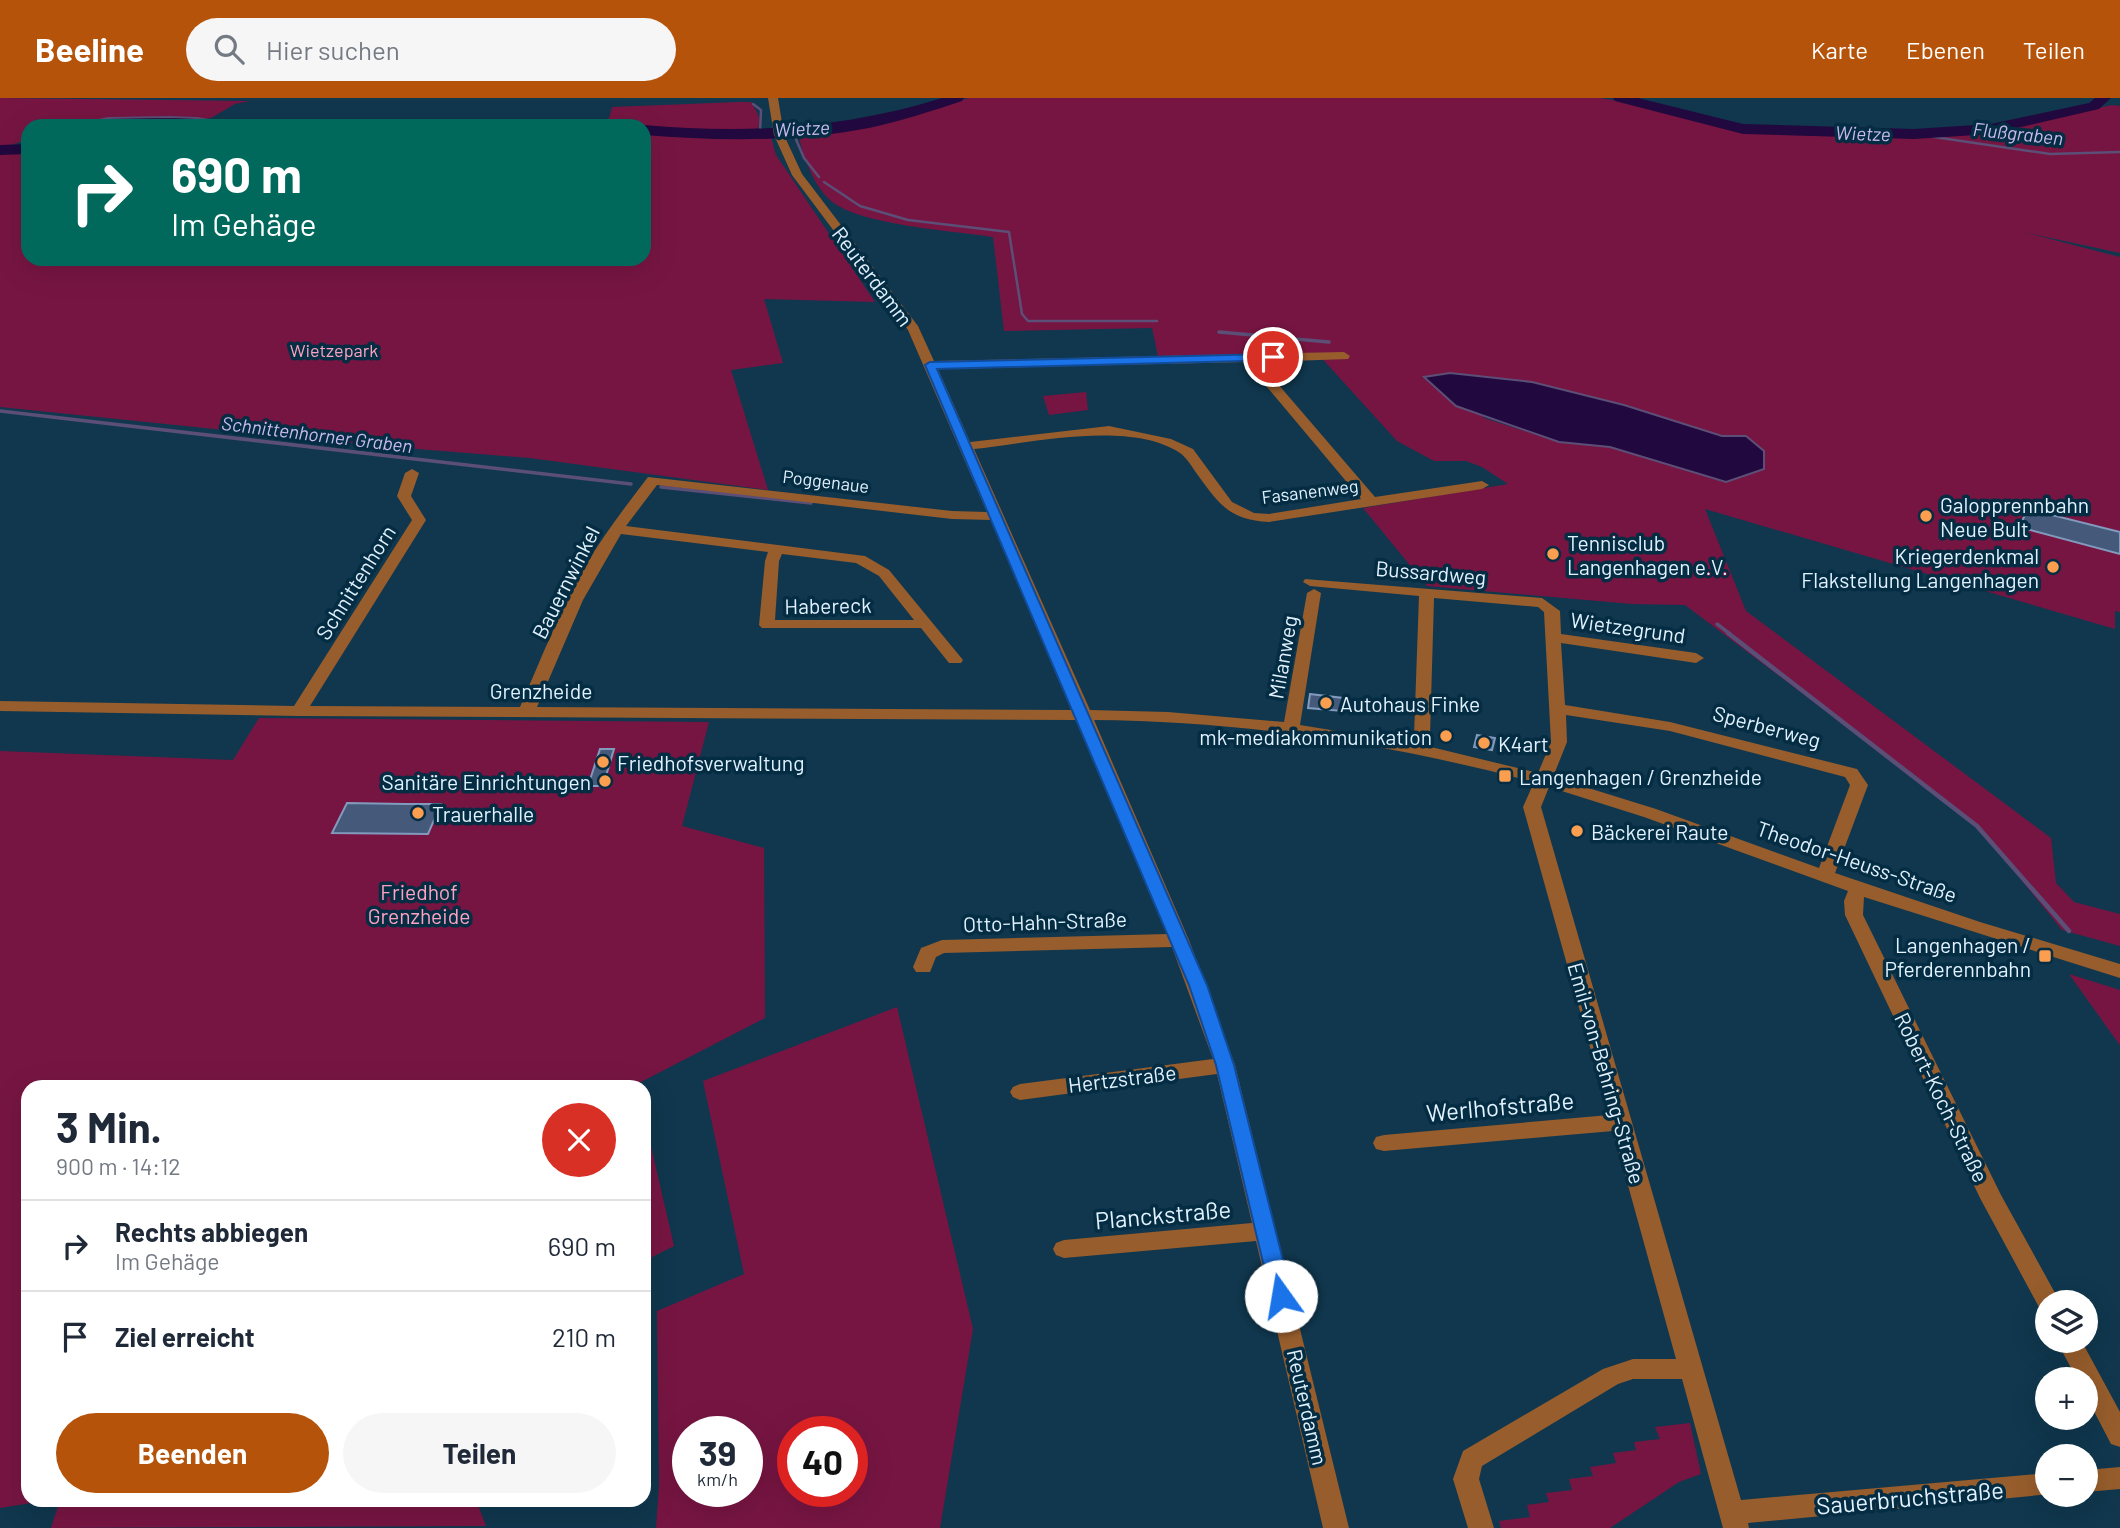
<!DOCTYPE html>
<html lang="de">
<head>
<meta charset="utf-8">
<style>
  :root { --surface:#fff; --page:#f6f6f7; --text:#1f2937; --muted:#747a83; --line:#e0e1e3; --accent:#b45309 }
  body { margin:0; font-family:Barlow,sans-serif; background:var(--page); color:var(--text); height:100vh; display:flex; flex-direction:column; font-size:26px; white-space:nowrap }
  * { box-sizing:border-box; margin:0 }
  p { font-size:23px; color:var(--muted) }
  .icon { flex:none; width:38px; height:38px; fill:none; stroke:currentColor; stroke-width:2; stroke-linecap:round; stroke-linejoin:round }
  .map { position:relative; flex:1; overflow:hidden }
  .panel { position:absolute; left:21px; top:982px; width:630px; height:427px; display:flex; flex-direction:column; background:var(--surface); border-radius:21px; box-shadow:0 7px 28px #0002 }
  .panel>* { flex:none }
  .guide { position:absolute; left:21px; top:21px; width:630px; height:147px; border-radius:21px; box-shadow:0 7px 28px #0002; background:#00695c; color:#fff; overflow:hidden }
  .tools { position:absolute; left:2035px; top:1192px; display:grid; gap:14px }
  .tools a { display:grid; place-items:center; width:63px; height:63px; border-radius:50%; background:var(--surface); box-shadow:0 7px 28px #0002; font-size:35px }
  .speed { position:absolute; left:672px; top:1318px; display:flex; gap:14px; font-size:35px; font-weight:700; text-align:center }
  .speed>* { display:grid; place-content:center; width:91px; height:91px; border-radius:50%; background:var(--surface); box-shadow:0 7px 28px #0002; line-height:1 }
  .speed small { font-size:18px; font-weight:400 }
  .speed .limit { border:10px solid #d22; background:#fff; color:#111 }
  .pin { position:absolute; display:grid; place-items:center; width:60px; height:60px; color:#fff; margin:-30px; border:4px solid #fff; border-radius:50%; box-shadow:0 2px 7px #0007 }
  .me { position:absolute; width:77px; margin:-38px; rotate:347deg; stroke-linejoin:round; filter:drop-shadow(0 0 5px #0008) }
  .turn { display:flex; align-items:center; gap:24px; height:147px; padding:0 35px; font-size:32px }
  .turn .icon { width:91px; height:91px; stroke-width:2.5 }
  .turn b { display:block; font-size:49px; line-height:60px }
  .round { display:grid; place-items:center; flex:none; width:74px; height:74px; border-radius:37px; background:var(--page) }
  .head { display:flex; align-items:center; justify-content:space-between; height:119px; padding:0 35px }
  h1 { font-size:42px; font-weight:700; line-height:52px }
  .primary-button { display:flex; gap:14px; margin-top:auto; padding:14px 35px }
  .primary-button a { flex:1; height:80px; border-radius:42px; background:var(--accent); color:#fff; font-size:28px; font-weight:700; line-height:80px; text-align:center }
  .primary-button a+a { background:var(--page); color:var(--text) }
  ul { padding:0; list-style:none }
  li { display:flex; align-items:center; gap:21px; height:91px; padding:0 35px; border-top:2px solid var(--line) }
  li div { flex:1 }
  li b { display:block; font-size:26px }
  li em { font-style:normal }
  header { display:flex; align-items:center; gap:42px; box-sizing:border-box; height:98px; padding:0 35px; background:var(--accent); color:#fff }
  header strong { font-size:33px }
  nav { display:flex; gap:38px; margin-inline-start:auto; font-size:24px }
  .search { width:490px; height:63px; background:var(--page); display:flex; align-items:center; gap:18px; box-sizing:border-box; padding:0 24px; border-radius:38px; color:var(--muted); font-size:26px }
  .map>svg:first-child { display:block }
  .green { fill:#771542; fill-rule:evenodd }
  .water { fill:#21083e; stroke:#5b4e77; stroke-width:2 }
  .lines { fill:none; stroke-linecap:round; stroke-linejoin:round }
  .stream-far2 { stroke:#5b4e77; stroke-width:2.5 }
  .stream-far1 { stroke:#5b4e77; stroke-width:3.5 }
  .stream { stroke:#5b4e77; stroke-width:4.5 }
  .river { fill:#21083e; fill-rule:evenodd }
  .building { fill:#455a7a; stroke:#829abd; stroke-width:2 }
  .minor { fill:#975d2c; fill-rule:evenodd }
  .route { fill:#1a73e8; stroke:#114b97; stroke-width:2 }
  .poi-dot { fill:#fb9e50; stroke:#042d43; stroke-width:2.5 }
  .labels { text-anchor:middle; dominant-baseline:central; stroke-width:7; stroke-linejoin:round; paint-order:stroke }
  .far-park-label { font-size:18px; fill:#fea2c0; stroke:#042d43 }
  .far-street-label { font-size:18px; fill:#e1f1fd; stroke:#042d43 }
  .far-water-label { font-size:19px; font-style:italic; fill:#cbbbf0; stroke:#042d43 }
  .street-label { font-size:21px; fill:#e1f1fd; stroke:#042d43 }
  .poi-label { font-size:21px; fill:#e1f1fd; stroke:#042d43; text-anchor:start }
  .park-label { font-size:21px; fill:#fea2c0; stroke:#042d43 }
  .near-street-label { font-size:24px; fill:#e1f1fd; stroke:#042d43 }
</style>
</head>
<body>
<header>
<strong>Beeline</strong>
<div class="search"><svg class="icon" aria-label="search" viewBox="0 0 24 24"><circle cx="10" cy="10" r="6"/><path d="M15 15l6 6"/></svg>Hier suchen</div>
<nav><a>Karte</a><a>Ebenen</a><a>Teilen</a></nav>
</header>
<div class="map">
<svg width="2120" height="1430" viewBox="0 0 2120 1430">
  <rect width="100%" height="100%" fill="#10374e"/>
  <g class="green">
    <path d="M0 0 250 3 235 6 211 20 93 22 73 28H28V42L0 50Z"/>
    <path d="M969 0H1599L1626 4 1740 33 1908 39 1970 37 2112 7 2120 8V155L2023 134 2120 159V514L2115 513V531L1705 411 1746 513 2051 740 2056 785 2074 804 2120 816V848L2062 832 1975 725 1685 507 1632 506 1427 488 1363 410 1508 386 1482 369 1466 363H1434L1397 343 1317 255 1158 258 1152 230 1004 233 993 139C955 133 857 127 830 102 813 87 802 56 798 34L876 27ZM1450 275 1532 284 1624 307 1722 338H1746L1726 384 1610 349 1559 344 1484 320Z"/>
    <path d="M738 4H751C756 14 763 19 757 32L695 35 644 31V28H607L612 9Z"/>
    <path d="M644 34 690 39 770 36 776 57 875 204 764 201 783 265 731 272 768 392 530 360 381 348 0 309V56L28 55V161H644Z"/>
    <path d="M1086 294 1088 312 1049 317 1043 298Z"/>
    <path d="M259 620 709 624 682 728 764 750 765 920 637 986V989H28V1402H49L0 1410V653L233 662Z"/>
    <path d="M2069 876 2120 892V947L2114 939Z"/>
    <path d="M897 909 973 1231 940 1430H656L659 1387 657 1213 744 1176 703 983ZM688 1334H747V1393H688ZM793 1334H852V1393H793Z"/>
    <path d="M644 1018 674 1148 644 1163Z"/>
    <path d="M1690 1325 1701 1376 1679 1384 1610 1430H1501L1499 1423 1530 1419 1527 1407 1549 1404 1546 1395 1572 1392 1569 1381 1593 1378 1590 1369 1616 1365 1613 1355 1636 1352 1634 1344 1660 1341 1655 1329Z"/>
    <path d="M60 1402H476L486 1428 51 1430Z"/>
  </g>
  <g class="water">
    <path d="M169 19 197 20 246 28H73L108 20Z"/>
    <path d="M1450 275 1532 284 1624 307 1722 338H1746L1764 353V371L1726 384 1610 349 1559 344 1456 308 1424 279Z"/>
  </g>
  <g class="lines">
    <g class="stream-far2">
      <path d="M753 6 761 12 760 34"/>
      <path d="M792 32 804 60 819 79"/>
      <path d="M1914 36 2050 56 2120 54"/>
      <path d="M824 84 860 108 908 122 1009 134 1022 216 1028 223H1157"/>
      <path d="M1219 234H1223"/>
    </g>
    <g class="stream-far1">
      <path d="M1219 234 1329 244"/>
      <path d="M0 313 631 386"/>
      <path d="M661 389 811 405"/>
      <path d="M1717 526 1730 536"/>
    </g>
    <path class="stream" d="M1728 535 1977 728 2069 833"/>
    <g class="river">
      <path d="M942 0H964L962 3C932 13 901 23 869 30 795 44 719 43 644 37V28H642L644 27C747 36 842 31 942 0Z"/>
      <path d="M1613 0H1638L1743 26 1914 31 1991 26 2089 5 2095 0H2111L2099 11 1991 36 1914 41 1743 36 1615 3Z"/>
      <path d="M553 23H582L590 28H545Z"/>
      <path d="M28 46V56L0 57V47Z"/>
    </g>
  </g>
  <g class="building">
    <path d="M2028 411 2120 434V456L2019 429Z"/>
    <path d="M1310 596 1343 600 1342 613 1308 610Z"/>
    <path d="M1477 637 1495 640 1492 652 1474 649Z"/>
    <path d="M600 651H614L603 688H588Z"/>
    <path d="M347 705 405 706H441L428 736 332 735Z"/>
  </g>
  <g class="lines">
    <g class="minor">
      <path d="M768 0H778L784 37 802 76 918 228 934 263 1344 254 1350 258 1348 261 1259 264 1375 399 1482 383 1489 387 1482 391 1269 424C1229 422 1219 406 1197 376 1192 369 1187 360 1180 355 1130 322 1031 345 974 351L1090 612 1168 614 1284 624 1307 495 1314 491 1321 495 1300 627 1411 645 1414 638 1419 498 1310 488 1303 484 1305 481 1542 500 1560 513 1561 536 1696 555 1704 560 1696 565 1561 545 1565 607 1670 624 1857 671 1868 687 1835 775 1980 824 2120 866V880L1864 799 1863 817 2001 1097 2060 1204H2048V1213L2040 1211 1980 1100 1845 817 1844 803 1848 793 1644 719 1549 689 1541 709 1741 1402 2048 1375V1396H2051L1748 1425 1749 1430H1723L1682 1281H1633L1618 1286 1482 1368 1479 1381 1494 1430H1468L1453 1381 1463 1353 1603 1271 1633 1261H1676L1613 1033 1384 1053 1376 1051 1373 1045 1376 1039 1384 1037 1609 1017 1523 709 1534 684C1390 646 1243 623 1094 622L1189 842 1235 967 1349 1430H1323L1256 1143 1064 1160 1056 1157 1053 1151 1056 1145 1064 1142 1252 1125 1217 976 1020 1002 1013 999 1010 994 1013 989 1020 986 1213 961 1172 849 944 855 936 859 930 874H916L913 869 921 850 942 842 1167 836 1077 622 299 618 0 613V603L294 608 412 422 397 398 405 375 412 371 419 375 411 398 426 422 310 608 520 609C541 561 560 512 586 467 604 436 626 408 648 379L952 413 987 414 908 232 792 77 774 37ZM1246 264 1361 401 1269 416 1254 415 1232 404 1193 351 1171 341 1109 328 970 344 938 271ZM657 387 952 421 991 422 1073 612 537 609 583 502 621 436 768 454 765 463 759 527 762 530H921L949 565H961L963 562 889 472 865 458 626 428ZM782 456 856 465 879 478 914 522H775L779 463ZM1434 500 1538 509 1544 514 1551 644 1538 675 1427 648 1430 638ZM1566 617 1670 633 1845 679 1850 687 1819 770 1656 711 1553 679 1567 644Z"/>
      <path d="M2056 1242H2081L2120 1314V1349L2111 1346 2086 1298V1281H2077Z"/>
      <path d="M2120 1369V1391L2086 1394V1372Z"/>
    </g>
  </g>
  <path class="route" d="M1273 256 1277 257V262L937 271 1207 887 1234 967 1292 1198 1289 1204 1281 1206 1274 1204 1271 1198 1216 967 1189 887 925 267 930 264Z"/>
  <g class="poi-dot">
    <circle cx="1926" cy="418" r="7"/>
    <circle cx="1553" cy="456" r="7"/>
    <circle cx="2053" cy="469" r="7"/>
    <circle cx="1326" cy="605" r="7"/>
    <circle cx="1446" cy="638" r="7"/>
    <circle cx="1484" cy="645" r="7"/>
    <circle cx="603" cy="664" r="7"/>
    <rect x="1498" y="671" width="14" height="14" rx="3.5"/>
    <circle cx="605" cy="683" r="7"/>
    <circle cx="418" cy="715" r="7"/>
    <circle cx="1577" cy="733" r="7"/>
    <rect x="2038" y="851" width="14" height="14" rx="3.5"/>
  </g>
  <g class="labels">
    <g class="far-park-label">
      <text x="334" y="252">Wietzepark</text>
    </g>
    <g class="far-street-label">
      <text transform="translate(826 383) rotate(7)">Poggenaue</text>
      <text transform="translate(1310 393) rotate(-7)">Fasanenweg</text>
    </g>
    <g class="far-water-label">
      <text transform="translate(802 30) rotate(-3)">Wietze</text>
      <text transform="translate(1863 35) rotate(2)">Wietze</text>
      <text transform="translate(2018 35) rotate(6)">Flußgraben</text>
      <text transform="translate(317 336) rotate(7)">Schnittenhorner Graben</text>
    </g>
    <g class="street-label">
      <text transform="translate(873 178) rotate(53)">Reuterdamm</text>
      <text transform="translate(1431 474) rotate(5)">Bussardweg</text>
      <text transform="translate(355 484) rotate(-58)">Schnittenhorn</text>
      <text transform="translate(565 484) rotate(-63)">Bauernwinkel</text>
      <text transform="translate(828 507) rotate(-1)">Habereck</text>
      <text transform="translate(1628 529) rotate(8)">Wietzegrund</text>
      <text transform="translate(1282 559) rotate(-80)">Milanweg</text>
      <text x="541" y="592">Grenzheide</text>
      <text transform="translate(1767 628) rotate(15)">Sperberweg</text>
      <text transform="translate(1857 763) rotate(19)">Theodor-Heuss-Straße</text>
      <text transform="translate(1045 823) rotate(-2)">Otto-Hahn-Straße</text>
      <text transform="translate(1607 975) rotate(74)">Emil-von-Behring-Straße</text>
      <text transform="translate(1122 980) rotate(-7)">Hertzstraße</text>
      <text transform="translate(1942 999) rotate(64)">Robert-Koch-Straße</text>
      <text transform="translate(1308 1309) rotate(77)">Reuterdamm</text>
    </g>
    <g class="poi-label">
      <text x="1940" y="406">Galopprennbahn<tspan x="1940" dy="24">Neue Bult</tspan></text>
      <text x="1567" y="444">Tennisclub<tspan x="1567" dy="24">Langenhagen e.V.</tspan></text>
      <text x="2039" y="457" text-anchor="end">Kriegerdenkmal<tspan x="2039" dy="24">Flakstellung Langenhagen</tspan></text>
      <text x="1340" y="605">Autohaus Finke</text>
      <text x="1432" y="638" text-anchor="end">mk-mediakommunikation</text>
      <text x="1498" y="645">K4art</text>
      <text x="617" y="664">Friedhofsverwaltung</text>
      <text x="1519" y="678">Langenhagen / Grenzheide</text>
      <text x="591" y="683" text-anchor="end">Sanitäre Einrichtungen</text>
      <text x="432" y="715">Trauerhalle</text>
      <text x="1591" y="733">Bäckerei Raute</text>
      <text x="2031" y="846" text-anchor="end">Langenhagen /<tspan x="2031" dy="24">Pferderennbahn</tspan></text>
    </g>
    <g class="park-label">
      <text x="419" y="793">Friedhof<tspan x="419" dy="24">Grenzheide</tspan></text>
    </g>
    <g class="near-street-label">
      <text transform="translate(1500 1008) rotate(-5)">Werlhofstraße</text>
      <text transform="translate(1163 1116) rotate(-5)">Planckstraße</text>
      <text transform="translate(1910 1399) rotate(-5)">Sauerbruchstraße</text>
    </g>
  </g>
</svg>
<div class="tools">
<a><svg class="icon" aria-label="layers" viewBox="0 0 24 24"><path d="M12 4l9 5-9 5-9-5zM3 14l9 5 9-5"/></svg></a>
<a>+</a>
<a>−</a>
</div>
<div class="speed"><div>39<small>km/h</small></div><div class="limit">40</div></div>
<div class="pin" style="left:1273px;top:259px;background:#d93025"><svg class="icon" aria-label="arrive" viewBox="0 0 24 24"><path d="M6 21V4h12l-3 4 3 4H6"/></svg></div>
<svg class="me" style="left:1281px;top:1198px" viewBox="-20 -20 40 40"><circle r="19" fill="#fff"/><path d="M0-13L10 11 0 6-10 11z" fill="#1a73e8"/></svg>
<div class="guide">
<div class="turn"><svg class="icon" aria-label="right" viewBox="0 0 24 24"><path d="M7 20v-9h11M14 6l5 5-5 5"/></svg><div><b>690 m</b>Im Gehäge</div></div>
</div>
<section class="panel">
<div class="head"><div><h1>3 Min.</h1><p>900 m · 14:12</p></div><a class="round" style="background:#d93025;color:#fff"><svg class="icon" aria-label="close" viewBox="0 0 24 24"><path d="M6 6l12 12M18 6L6 18"/></svg></a></div>
<ul>
<li><svg class="icon" aria-label="right" viewBox="0 0 24 24"><path d="M7 20v-9h11M14 6l5 5-5 5"/></svg><div><b>Rechts abbiegen</b><p>Im Gehäge</p></div><em>690 m</em></li>
<li><svg class="icon" aria-label="arrive" viewBox="0 0 24 24"><path d="M6 21V4h12l-3 4 3 4H6"/></svg><div><b>Ziel erreicht</b></div><em>210 m</em></li>
</ul>
<div class="primary-button"><a>Beenden</a><a>Teilen</a></div>
</section>
</div>
</body>
</html>
